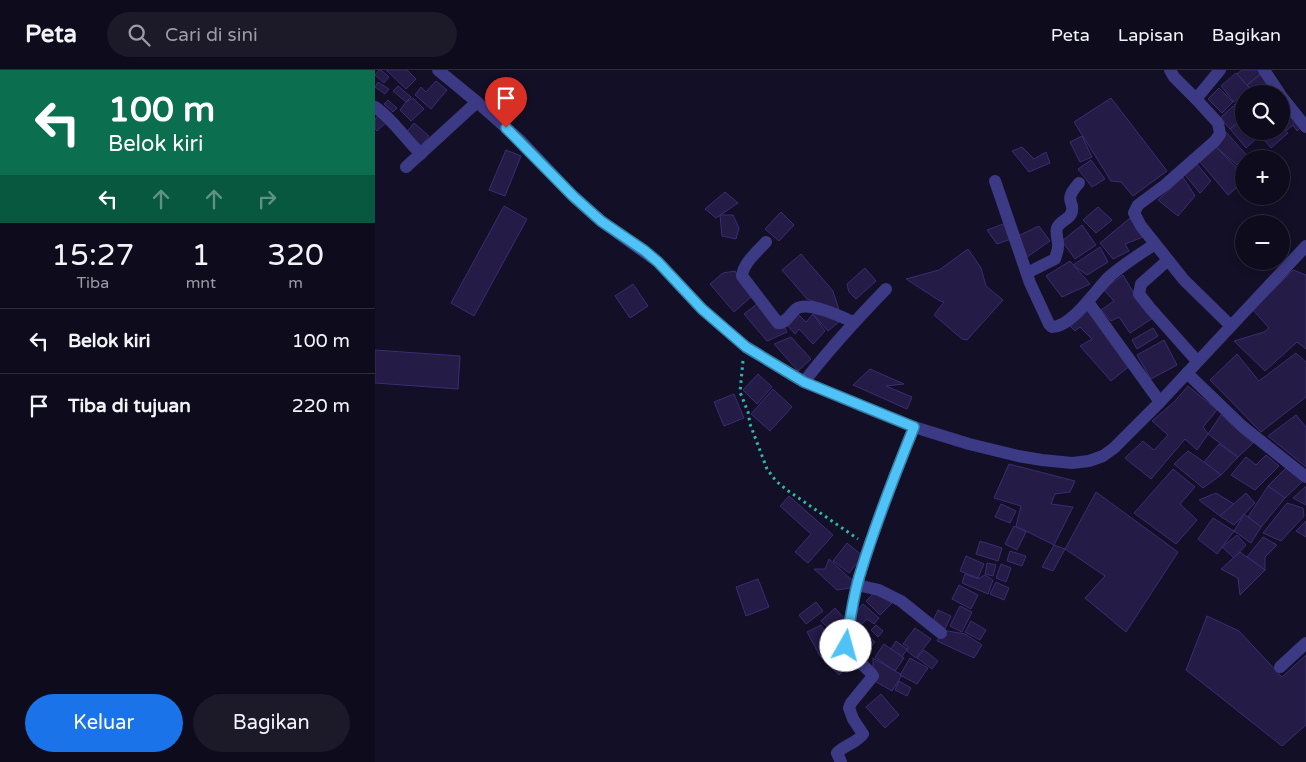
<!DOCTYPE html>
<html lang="id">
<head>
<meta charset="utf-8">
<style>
  :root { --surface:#0e0b1c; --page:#1c1929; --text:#f1f3f6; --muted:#9b9ba3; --line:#2e2b3b; --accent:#1a73e8 }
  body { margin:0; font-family:"Varela Round",sans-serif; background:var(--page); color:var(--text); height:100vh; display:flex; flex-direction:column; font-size:19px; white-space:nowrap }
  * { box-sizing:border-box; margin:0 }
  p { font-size:16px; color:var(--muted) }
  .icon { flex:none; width:28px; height:28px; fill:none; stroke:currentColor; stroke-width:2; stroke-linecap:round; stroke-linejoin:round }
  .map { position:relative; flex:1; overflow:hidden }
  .panel { display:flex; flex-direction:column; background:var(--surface); width:375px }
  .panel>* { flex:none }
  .top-card { background:#0b6e4f; color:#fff; overflow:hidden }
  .controls { position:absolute; left:860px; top:15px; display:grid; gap:10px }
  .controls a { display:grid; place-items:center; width:55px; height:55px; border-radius:50%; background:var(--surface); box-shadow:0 2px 8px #0003,0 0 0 1px var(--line); font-size:25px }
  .pin { position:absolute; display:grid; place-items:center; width:42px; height:42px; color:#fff; margin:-51px -21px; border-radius:50% 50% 50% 0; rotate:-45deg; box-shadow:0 0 5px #0007 }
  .pin .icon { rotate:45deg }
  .me { position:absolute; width:55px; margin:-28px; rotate:7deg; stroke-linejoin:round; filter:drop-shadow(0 0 4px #0008) }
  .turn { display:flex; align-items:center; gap:18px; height:105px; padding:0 25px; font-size:22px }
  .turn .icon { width:65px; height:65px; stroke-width:2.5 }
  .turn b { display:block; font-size:35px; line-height:42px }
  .lanes { display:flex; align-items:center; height:48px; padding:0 25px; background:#0003; justify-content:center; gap:25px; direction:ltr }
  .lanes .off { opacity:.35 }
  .eta { display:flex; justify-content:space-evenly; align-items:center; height:85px; text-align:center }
  .eta b { font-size:30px; font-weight:600; line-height:35px }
  .primary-button { display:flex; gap:10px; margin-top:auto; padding:10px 25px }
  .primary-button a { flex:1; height:58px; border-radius:30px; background:var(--accent); color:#fff; font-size:20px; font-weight:600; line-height:58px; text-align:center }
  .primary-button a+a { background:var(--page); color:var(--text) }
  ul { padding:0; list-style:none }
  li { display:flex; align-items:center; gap:15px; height:65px; padding:0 25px; border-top:1px solid var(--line) }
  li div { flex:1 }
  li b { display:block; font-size:19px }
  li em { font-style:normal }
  header { display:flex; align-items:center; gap:30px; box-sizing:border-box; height:70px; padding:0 25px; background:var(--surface); border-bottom:1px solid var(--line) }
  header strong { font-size:24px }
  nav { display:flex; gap:28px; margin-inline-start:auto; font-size:18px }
  .search { width:350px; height:45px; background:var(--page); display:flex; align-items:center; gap:12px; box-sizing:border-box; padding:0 18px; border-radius:28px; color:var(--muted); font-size:19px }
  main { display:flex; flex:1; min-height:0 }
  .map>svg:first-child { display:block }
  .building { fill:#241b47; stroke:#3b2d73 }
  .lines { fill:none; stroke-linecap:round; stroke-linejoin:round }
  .path { stroke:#2fb8b0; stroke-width:3; stroke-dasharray:2.5 4; stroke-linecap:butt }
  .minor { stroke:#3d3a85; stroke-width:12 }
  .route-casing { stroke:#337fa1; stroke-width:12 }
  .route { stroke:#4fc3f7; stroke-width:9 }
</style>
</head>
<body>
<header>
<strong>Peta</strong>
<div class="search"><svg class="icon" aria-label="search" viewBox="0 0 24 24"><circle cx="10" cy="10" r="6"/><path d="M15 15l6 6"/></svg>Cari di sini</div>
<nav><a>Peta</a><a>Lapisan</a><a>Bagikan</a></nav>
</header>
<main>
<section class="panel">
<div class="top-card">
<div class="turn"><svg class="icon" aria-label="left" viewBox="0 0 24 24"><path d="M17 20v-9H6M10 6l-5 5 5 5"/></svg><div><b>100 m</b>Belok kiri</div></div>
<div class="lanes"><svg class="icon" aria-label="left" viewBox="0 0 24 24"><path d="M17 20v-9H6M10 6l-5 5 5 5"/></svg><svg class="icon off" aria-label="ahead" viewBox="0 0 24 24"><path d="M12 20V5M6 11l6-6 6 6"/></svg><svg class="icon off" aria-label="ahead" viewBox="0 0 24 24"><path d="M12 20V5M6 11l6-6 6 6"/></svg><svg class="icon off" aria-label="right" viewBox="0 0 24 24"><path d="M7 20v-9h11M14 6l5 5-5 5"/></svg></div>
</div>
<div class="eta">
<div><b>15:27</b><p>Tiba</p></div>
<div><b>1</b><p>mnt</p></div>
<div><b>320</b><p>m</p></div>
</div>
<ul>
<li><svg class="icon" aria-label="left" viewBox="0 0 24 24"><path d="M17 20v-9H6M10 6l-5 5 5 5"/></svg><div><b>Belok kiri</b></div><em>100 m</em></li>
<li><svg class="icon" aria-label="arrive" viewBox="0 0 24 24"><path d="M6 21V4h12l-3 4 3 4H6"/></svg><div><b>Tiba di tujuan</b></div><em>220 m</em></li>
</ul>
<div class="primary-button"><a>Keluar</a><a>Bagikan</a></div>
</section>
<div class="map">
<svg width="931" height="692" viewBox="0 0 931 692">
  <rect width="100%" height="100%" fill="#130f26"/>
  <g class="building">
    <path d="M4 0H6L14 7 9 13 0 5Z"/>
    <path d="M11 0H32L41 9 31 19Z"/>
    <path d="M867 0H884L887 3 872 15 862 4Z"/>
    <path d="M861 3 875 19 859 32 846 16Z"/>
    <path d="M887 3 900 18 893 24H880L872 15Z"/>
    <path d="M61 11 72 20 56 39 40 25 46 17 51 22Z"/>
    <path d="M3 12 14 19 10 24 0 17Z"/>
    <path d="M23 16 36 27 31 32 18 21Z"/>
    <path d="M844 18 858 32 847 43 833 29Z"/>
    <path d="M869 26V44L867 45 859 35Z"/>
    <path d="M38 28 49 39 36 51 25 40 31 32Z"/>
    <path d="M736 28 792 101 758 126 746 112 736 111 699 52Z"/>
    <path d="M13 30 22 38 18 42 9 34Z"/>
    <path d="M858 36 868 48 855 59 845 48Z"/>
    <path d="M915 38 929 54 922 61 918 55 912 60 906 54V46Z"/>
    <path d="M6 43 13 51 2 61 0 59V49Z"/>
    <path d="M868 48 869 61H880L884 66 871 78 855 59Z"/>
    <path d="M39 53 54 66 46 76 31 63Z"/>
    <path d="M906 55 913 63 896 78 884 64 887 61H906Z"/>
    <path d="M851 62 875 89H869V101L840 76Z"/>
    <path d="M707 66 717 87 705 92 695 72Z"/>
    <path d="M840 76 869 105V111L853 125 825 92Z"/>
    <path d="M647 77 659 89 671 82 675 93 654 102 637 81Z"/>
    <path d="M131 80 146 86 130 126 114 120Z"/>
    <path d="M716 90 730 109 717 117 703 99Z"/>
    <path d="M821 93 836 111 825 123 809 104Z"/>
    <path d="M808 107 820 126 803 146 783 130Z"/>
    <path d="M350 122 363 133 341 148 330 139Z"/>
    <path d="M129 136 152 149 99 246 76 233Z"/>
    <path d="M723 137 737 150 721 163 708 150Z"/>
    <path d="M406 142 419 155 404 171 390 159Z"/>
    <path d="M345 145H358L364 158 361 169 347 166Z"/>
    <path d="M755 148 768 167 750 174 754 181 738 189 725 173Z"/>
    <path d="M631 153 636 169 622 174 612 160Z"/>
    <path d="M707 155 721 175 700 189 687 171Z"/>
    <path d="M664 156 675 171 652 187 643 166Z"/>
    <path d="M725 177 733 192 712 205 698 195Z"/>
    <path d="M593 179 606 198 611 216 628 230 592 270 587 269 559 245 569 232 565 231 531 209 564 200Z"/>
    <path d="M426 184 458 221 464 240 432 229 407 200Z"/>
    <path d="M695 191 715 214 687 227 671 206Z"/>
    <path d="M490 198 501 211 481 229 474 222 472 214Z"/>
    <path d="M918 200 931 205V279L922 272 890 301 859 271 889 262 894 258 878 240Z"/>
    <path d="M360 201 367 215 377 226 359 242 335 214 348 203Z"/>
    <path d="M748 205 763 230 778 248 755 263 744 247 736 251 726 240 739 231 728 219Z"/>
    <path d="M258 214 273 236 255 248 240 226Z"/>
    <path d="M382 234 402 258H410L412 262 392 271 369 244Z"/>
    <path d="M714 239 756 295 736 311 705 276 717 269 705 257 700 261 694 255Z"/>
    <path d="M443 243 465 251 453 261 438 244Z"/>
    <path d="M423 244 431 252 438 244 450 261 438 274 424 259 420 264 412 255Z"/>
    <path d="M778 258 783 266 762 279 757 270Z"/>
    <path d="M416 267 436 289 423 301 399 274Z"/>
    <path d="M789 270 802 295 776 309 762 285Z"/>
    <path d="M0 280 85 286 83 319 0 313Z"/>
    <path d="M921 283 931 292V327L886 362 835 310 862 284 884 311Z"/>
    <path d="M495 299 529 314 511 316 537 327 532 339 478 315Z"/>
    <path d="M383 304 397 317 382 334 368 320Z"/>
    <path d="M813 316 842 340 828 357 833 364 822 380 810 369 776 409 750 388 768 371 779 380 793 365 777 351 799 332Z"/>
    <path d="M398 319 417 337 395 361 376 344Z"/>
    <path d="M359 324 369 348 349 356 339 332Z"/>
    <path d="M846 345 878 373 863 387 833 364Z"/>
    <path d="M921 345 931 357V397L893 366Z"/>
    <path d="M844 374 863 387 846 405 829 392Z"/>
    <path d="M813 381 829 392 846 405 828 418 799 394Z"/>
    <path d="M891 385 904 396 880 420 856 405 871 387 881 395Z"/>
    <path d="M634 394 700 411 695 422 680 424 676 434 698 437 679 475 641 456 646 436 619 428Z"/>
    <path d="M911 398 928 411 910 428 893 416Z"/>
    <path d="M798 399 820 417 805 434 822 450 801 474 759 443Z"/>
    <path d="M893 416 910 428 886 457 873 447Z"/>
    <path d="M930 417H931V435L918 428Z"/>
    <path d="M721 422 803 482 751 562 710 528 730 506 690 479Z"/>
    <path d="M841 423 859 434 845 446 824 430Z"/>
    <path d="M871 423 880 433 859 455 845 446Z"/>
    <path d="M414 426 458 465 433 493 420 482 436 464 405 436Z"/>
    <path d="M912 433 928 438 929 446 906 471 888 463Z"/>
    <path d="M626 434 641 441 635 453 620 447Z"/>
    <path d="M869 444 886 457 876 473 859 461Z"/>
    <path d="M838 448 859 461 842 484 823 469Z"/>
    <path d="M931 451V467L921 461Z"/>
    <path d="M639 456 651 462 642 480 630 474Z"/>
    <path d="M862 465 871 475 859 488 847 477Z"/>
    <path d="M888 467 902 475 890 487V500L872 487Z"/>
    <path d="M605 471 627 478 623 491 601 484Z"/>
    <path d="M472 473 488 486 474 503 458 491Z"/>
    <path d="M679 475 690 479 678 501 667 497Z"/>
    <path d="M635 481 651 486 647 496 632 491Z"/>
    <path d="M865 482 890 500 865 525 863 508 846 499Z"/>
    <path d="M591 486 609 494 603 508 585 501Z"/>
    <path d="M454 489 478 511 475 518 462 520 439 499H450Z"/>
    <path d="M612 493 621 495 618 506 610 504Z"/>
    <path d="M626 494 636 498 631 512 621 508Z"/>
    <path d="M590 504 603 509 610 505 618 510 613 524 587 513Z"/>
    <path d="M383 509 394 537 371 546 361 517Z"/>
    <path d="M621 512 634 518 629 530 615 524Z"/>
    <path d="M584 515 603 525 596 539 577 529Z"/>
    <path d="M501 521 520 530 505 545 491 531Z"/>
    <path d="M441 532 448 541 431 554 424 545Z"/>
    <path d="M488 534 504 548 499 554 492 549 486 555 477 547Z"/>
    <path d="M585 536 597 542 587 562 575 556Z"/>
    <path d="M460 538 476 556 463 568 446 551Z"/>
    <path d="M563 540 576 546 570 559 557 553Z"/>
    <path d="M832 546 864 561 907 607 931 585V655L907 676 811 600Z"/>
    <path d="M596 551 611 560 605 570 590 562Z"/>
    <path d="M480 553 500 572 488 586 468 566Z"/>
    <path d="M446 555 458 577 475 594 464 605 445 586 432 562Z"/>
    <path d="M501 555 508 561 503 567 496 560Z"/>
    <path d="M540 558 556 569 541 588 532 581 533 577 528 574Z"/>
    <path d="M567 560 590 564 607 575 599 588 562 571Z"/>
    <path d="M521 571 532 579 527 587 516 579Z"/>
    <path d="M509 574 529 588 520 601 500 587Z"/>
    <path d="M549 580 563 591 557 599 542 588Z"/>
    <path d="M498 588 527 605 517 621 498 610Z"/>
    <path d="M535 588 553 598 542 614 525 605Z"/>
    <path d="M524 611 536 618 532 626 520 620Z"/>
    <path d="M506 624 524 645 510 658 491 637Z"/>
  </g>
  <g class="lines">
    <path class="path" d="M368 291 365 322 373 342 375 354 392 399 401 411 412 420 483 469"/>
    <g class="minor">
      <path d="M63 0 102 32 146 71 198 126 226 151 283 192 327 239 371 277 429 312 494 339 539 357 594 374 643 386 667 390 697 393 714 391 728 386 739 378 785 332 931 176"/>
      <path d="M795 0 799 7 821 29"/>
      <path d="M845 0 821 29 843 53 845 64 840 71 790 115 763 135 759 143 766 156 809 210 855 255"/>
      <path d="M889 0 905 24"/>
      <path d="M906 26 931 57"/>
      <path d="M0 37C18 49 30 69 46 84"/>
      <path d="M31 97 102 32"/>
      <path d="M620 111 655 213 674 254 677 257C697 257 721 219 735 206 749 194 765 184 780 174"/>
      <path d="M391 172C383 181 368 193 367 206L403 253C412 253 415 244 421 239 433 230 466 247 479 252"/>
      <path d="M793 190 766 214 764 224 775 238 822 291"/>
      <path d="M652 203 680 189C681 185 683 181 683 177 684 171 680 164 682 158 685 151 693 150 696 144 702 131 686 133 704 113"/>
      <path d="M713 232 785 332"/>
      <path d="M812 303 867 356 931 407"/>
      <path d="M429 312C454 279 482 249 511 219"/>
      <path d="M482 515 504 520 526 531 566 563"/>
      <path d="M905 597 931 573"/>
      <path d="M466 692 462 683C469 675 482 673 488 664L478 649 474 638 476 633 498 606 496 603 472 580 471 576C475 550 478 525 486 501 501 452 520 404 539 357"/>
    </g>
  </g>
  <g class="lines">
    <g class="route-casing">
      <path id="route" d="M131 58 198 126 226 151 270 181 283 192 327 239 371 277 429 312 539 357C520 404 501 452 486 501 478 525 475 550 471 576"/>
    </g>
    <use href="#route" class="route"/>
  </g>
</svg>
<div class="controls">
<a><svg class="icon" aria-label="search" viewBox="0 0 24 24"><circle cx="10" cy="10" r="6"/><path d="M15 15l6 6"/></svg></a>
<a>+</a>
<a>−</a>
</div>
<div class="pin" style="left:131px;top:58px;background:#d93025"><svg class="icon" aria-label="arrive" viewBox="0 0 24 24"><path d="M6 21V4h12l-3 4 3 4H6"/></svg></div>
<svg class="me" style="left:471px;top:576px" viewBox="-20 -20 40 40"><circle r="19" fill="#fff"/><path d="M0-13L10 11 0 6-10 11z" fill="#4fc3f7"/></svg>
</div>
</main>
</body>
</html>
